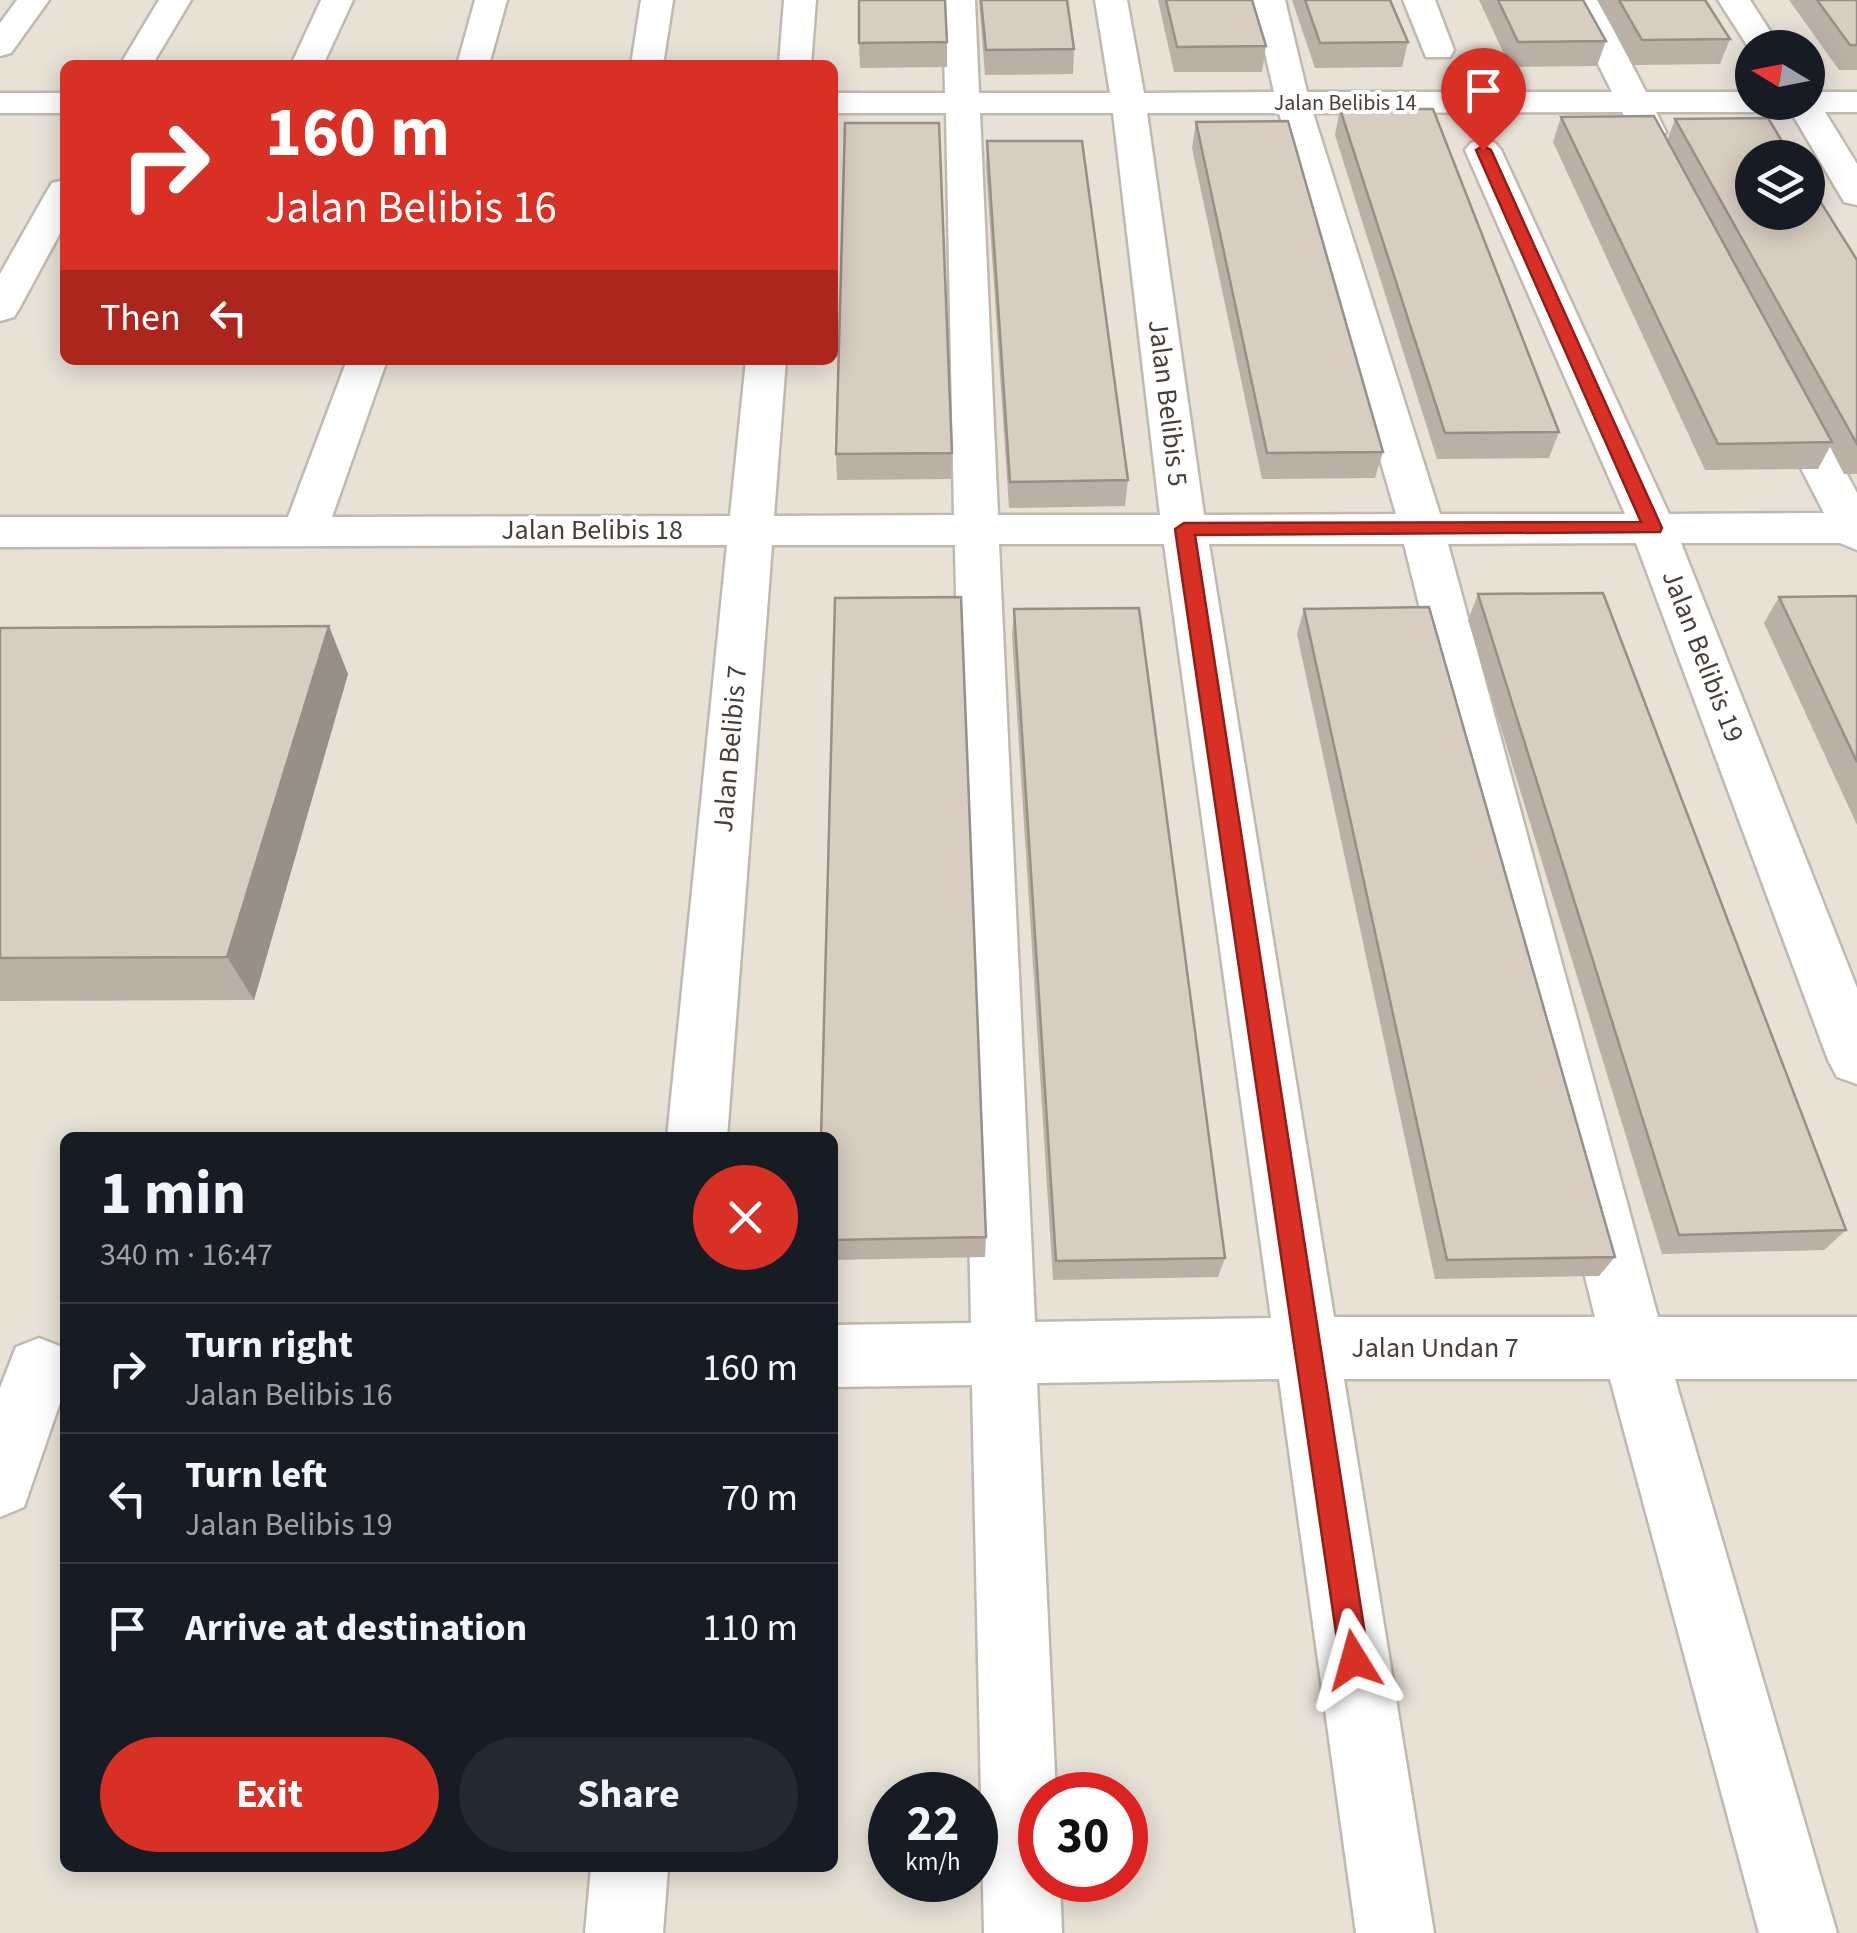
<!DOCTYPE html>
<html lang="en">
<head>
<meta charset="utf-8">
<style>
  :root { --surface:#171b24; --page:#242831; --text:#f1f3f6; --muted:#9ea1a6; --line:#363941; --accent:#d93025 }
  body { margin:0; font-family:"Source Sans 3",sans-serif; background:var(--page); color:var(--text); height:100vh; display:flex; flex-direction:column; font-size:38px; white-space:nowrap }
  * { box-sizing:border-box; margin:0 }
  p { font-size:32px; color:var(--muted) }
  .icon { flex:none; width:55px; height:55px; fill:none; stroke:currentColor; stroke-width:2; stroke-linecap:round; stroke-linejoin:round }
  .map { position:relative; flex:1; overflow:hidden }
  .side { position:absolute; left:60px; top:1132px; width:778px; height:740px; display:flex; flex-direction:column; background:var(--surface); border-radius:15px; box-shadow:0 5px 25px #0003 }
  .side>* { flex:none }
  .guide { position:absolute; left:60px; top:60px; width:778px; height:305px; border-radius:15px; box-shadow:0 5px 25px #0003; background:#d93025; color:#fff; overflow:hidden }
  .needle { width:65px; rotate:280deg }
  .buttons { position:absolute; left:1735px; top:30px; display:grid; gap:20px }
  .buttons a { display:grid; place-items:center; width:90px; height:90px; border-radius:50%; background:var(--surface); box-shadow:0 5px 25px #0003; font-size:50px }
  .speed { position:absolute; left:868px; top:1772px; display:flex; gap:20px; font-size:50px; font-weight:700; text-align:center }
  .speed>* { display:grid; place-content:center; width:130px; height:130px; border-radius:50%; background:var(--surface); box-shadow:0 5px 25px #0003; line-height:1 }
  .speed small { font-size:25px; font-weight:400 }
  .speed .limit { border:15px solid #d22; background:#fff; color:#111 }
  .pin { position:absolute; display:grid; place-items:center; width:85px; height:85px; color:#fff; margin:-102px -42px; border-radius:50% 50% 50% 0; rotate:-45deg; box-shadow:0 0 10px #0007 }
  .pin .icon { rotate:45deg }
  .me { position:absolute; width:110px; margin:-55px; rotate:352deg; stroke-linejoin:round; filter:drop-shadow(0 0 8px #0008) }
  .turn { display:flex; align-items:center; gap:35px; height:210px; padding:0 40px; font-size:45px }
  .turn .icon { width:130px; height:130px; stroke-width:2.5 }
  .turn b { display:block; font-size:70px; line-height:85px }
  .then { display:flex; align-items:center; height:95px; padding:0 40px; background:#0003; gap:20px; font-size:38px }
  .round { display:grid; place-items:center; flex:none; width:105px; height:105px; border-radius:52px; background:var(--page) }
  .summary { display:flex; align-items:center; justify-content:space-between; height:170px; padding:0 40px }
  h1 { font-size:60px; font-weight:700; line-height:75px }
  .action { display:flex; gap:20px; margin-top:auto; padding:20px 40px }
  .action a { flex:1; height:115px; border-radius:60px; background:var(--accent); color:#fff; font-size:40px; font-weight:700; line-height:115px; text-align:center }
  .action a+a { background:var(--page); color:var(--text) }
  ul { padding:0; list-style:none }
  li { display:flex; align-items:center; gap:30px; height:130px; padding:0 40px; border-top:2px solid var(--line) }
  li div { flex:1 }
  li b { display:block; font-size:38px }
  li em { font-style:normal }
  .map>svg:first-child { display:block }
  .residential { fill:#e7e1d6; fill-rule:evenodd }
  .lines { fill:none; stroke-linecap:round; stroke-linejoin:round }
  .minor-casing { stroke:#c2b9ae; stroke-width:5 }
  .minor { fill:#fff; fill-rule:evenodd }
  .wall { fill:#bab0a6 }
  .shaded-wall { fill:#979087 }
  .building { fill:#d8cdc1; stroke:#979087; stroke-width:2.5 }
  .route { fill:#d93025; stroke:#8d1f18; stroke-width:2.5 }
  .labels { text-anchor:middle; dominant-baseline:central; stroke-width:8; stroke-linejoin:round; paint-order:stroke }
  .far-street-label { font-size:22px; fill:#473f37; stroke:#fff }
  .street-label { font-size:28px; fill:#473f37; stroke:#fff }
</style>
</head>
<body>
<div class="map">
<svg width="1857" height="1933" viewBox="0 0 1857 1933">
  <rect width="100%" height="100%" fill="#f4efe8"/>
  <path class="residential" d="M0 0H1857V1933H0ZM1752 48H1808V102H1752ZM65 65H832V360H65ZM1752 158H1808V212H1752ZM65 1138H832V1868H65ZM890 1795H975V1880H890ZM1040 1795H1125V1880H1040Z"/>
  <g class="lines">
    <g class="minor-casing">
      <g id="minor">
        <path d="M17 0H49L11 53 0 56V23Z"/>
        <path d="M159 0H191L152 65H120Z"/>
        <path d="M321 0H353L323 65H291Z"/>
        <path d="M475 0H507L489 65H457Z"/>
        <path d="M641 0H673L663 65H631Z"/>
        <path d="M784 0H816L811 65H779Z"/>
        <path d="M943 0H975L979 93H1110L1095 0H1127L1144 93 1274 92 1253 0H1285L1307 92H1612L1566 0H1598L1646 92H1752V102H1808V92H1857V112H1825L1857 164V205L1844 202 1791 112H1656L1666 132 1661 139 1649 142 1637 139 1622 112 1313 113 1440 514H1625L1465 150 1471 143 1483 139 1495 143 1501 150 1669 514 1824 513 1766 400 1772 391 1787 387 1802 391 1808 400 1857 493V550L1840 543H1681L1857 988V1084L1837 1077 1828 1060 1636 543 1448 544 1658 1317H1857V1379H1675L1837 1933H1759L1610 1379H1344L1434 1933H1356L1279 1379 1037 1383 1056 1795H1040V1880H1060L1062 1933H984L972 1385 832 1387V1325L971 1323 955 545H772L727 1138H667L727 545 0 547V517H288L347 360H387L332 517 730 516 746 360H786L774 516 954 515 946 113H832V93H945ZM980 113H1113L1160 515H998ZM1147 113H1279L1396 514 1204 515ZM999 544H1164L1271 1318 1035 1322ZM1209 544H1404L1595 1317H1334Z"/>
        <path d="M1403 0H1435L1454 50 1450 57H1426Z"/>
        <path d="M1718 0H1750L1781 48H1752V53Z"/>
        <rect x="0" y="93" width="65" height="20"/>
        <path d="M65 180V224L19 309 14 317 0 321V274L47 191 52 183Z"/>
        <path d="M39 1338 62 1347 65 1388 24 1507 0 1517V1388L16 1347Z"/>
        <path d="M591 1868H668L663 1933H585Z"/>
      </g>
    </g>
    <use href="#minor" class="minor"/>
  </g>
  <g class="wall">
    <path d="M979 0H1067L1074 49 1073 74 985 75Z"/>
    <path d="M1158 0H1252L1266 46 1262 72H1174Z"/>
    <path d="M1292 0H1390L1408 42 1402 67 1315 68Z"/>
    <path d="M1479 0H1583L1606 41 1597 66 1510 67Z"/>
    <path d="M1597 0H1705L1730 39 1720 64 1633 65Z"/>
    <path d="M1789 0H1857V70H1839Z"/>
    <path d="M947 42V67L860 68 859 43Z"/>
    <path d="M1340 109 1559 432 1549 458 1437 459 1335 135Z"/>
    <path d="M1561 117 1667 141 1675 119 1857 260V474H1844L1830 447 1818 469 1705 470 1553 142Z"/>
    <path d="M1196 122 1383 452 1375 478 1262 479 1192 148Z"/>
    <path d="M987 141 1128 480 1125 506 1009 508 986 167Z"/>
    <path d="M952 453 951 479 837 480 836 454Z"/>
    <path d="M1478 594 1846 1230 1824 1250 1662 1254 1468 620Z"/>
    <path d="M1857 596V825L1764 623 1779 597Z"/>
    <path d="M1014 609 1225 1258 1218 1277 1053 1280 1012 635Z"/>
    <path d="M1304 609 1615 1257 1599 1276 1435 1279 1297 634Z"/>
    <path d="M0 628 348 674 254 1000 0 1001Z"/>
    <path d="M832 1138 986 1237 985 1257 832 1260Z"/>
  </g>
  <path class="shaded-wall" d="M329 626 348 674 254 1000 227 957Z"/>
  <g class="building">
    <path d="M859 0H945L947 42 859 43Z"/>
    <path d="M981 0H1067L1074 49 986 50Z"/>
    <path d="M1166 0H1252L1266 46 1177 47Z"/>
    <path d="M1305 0H1390L1408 42 1320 43Z"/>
    <path d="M1498 0H1583L1606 41 1518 42Z"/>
    <path d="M1619 0H1705L1730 39 1642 40Z"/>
    <path d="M1817 0H1857V45H1850Z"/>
    <path d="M1340 109H1433L1559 432 1445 433Z"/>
    <path d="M1654 116 1832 442 1718 444 1561 117Z"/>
    <path d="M1768 118 1792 158H1752V212H1808V182L1857 260V444L1675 119Z"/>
    <path d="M1288 121 1383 452 1267 453 1196 122Z"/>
    <path d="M845 123H939L952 453 836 454Z"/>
    <path d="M987 141H1082L1128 480 1010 482Z"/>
    <path d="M1603 593 1846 1230 1679 1235 1478 594Z"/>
    <path d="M1857 596V762L1779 597Z"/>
    <path d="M961 597 986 1237 832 1240V1138H821L835 598Z"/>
    <path d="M1429 607 1615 1257 1447 1260 1304 609Z"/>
    <path d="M1139 608 1225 1258 1056 1261 1014 609Z"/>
    <path d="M329 626 227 957 0 958V628Z"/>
  </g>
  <path class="route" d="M1483 146 1491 150 1662 528 1660 532 1195 535 1369 1660 1365 1671 1354 1675 1344 1671 1340 1660 1175 529 1184 523 1641 522 1476 150Z"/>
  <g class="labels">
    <g class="far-street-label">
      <text x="1345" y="103">Jalan Belibis 14</text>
    </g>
    <g class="street-label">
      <text transform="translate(1168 403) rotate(83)">Jalan Belibis 5</text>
      <text x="592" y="530">Jalan Belibis 18</text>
      <text transform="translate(1703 656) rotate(69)">Jalan Belibis 19</text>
      <text transform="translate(730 749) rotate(-85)">Jalan Belibis 7</text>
      <text x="1435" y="1348">Jalan Undan 7</text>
    </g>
  </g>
</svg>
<div class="buttons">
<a><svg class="needle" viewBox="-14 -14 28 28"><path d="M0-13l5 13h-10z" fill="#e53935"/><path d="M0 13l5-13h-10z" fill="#9ea1a6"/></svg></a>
<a><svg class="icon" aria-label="layers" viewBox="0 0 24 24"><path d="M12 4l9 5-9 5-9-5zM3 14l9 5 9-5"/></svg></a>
</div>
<div class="speed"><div>22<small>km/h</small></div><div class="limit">30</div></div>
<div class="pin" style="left:1483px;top:150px;background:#d93025"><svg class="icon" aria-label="arrive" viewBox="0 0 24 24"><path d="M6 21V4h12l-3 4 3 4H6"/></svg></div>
<svg class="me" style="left:1354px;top:1660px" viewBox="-20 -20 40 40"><path d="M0-17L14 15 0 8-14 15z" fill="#d93025" stroke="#fff" stroke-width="4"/></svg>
<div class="guide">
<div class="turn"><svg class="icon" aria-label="right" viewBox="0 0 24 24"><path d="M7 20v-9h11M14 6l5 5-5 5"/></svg><div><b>160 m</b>Jalan Belibis 16</div></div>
<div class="then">Then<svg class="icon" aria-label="left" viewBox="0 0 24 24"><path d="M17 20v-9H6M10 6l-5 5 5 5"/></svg></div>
</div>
<section class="side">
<div class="summary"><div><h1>1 min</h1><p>340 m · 16:47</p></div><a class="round" style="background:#d93025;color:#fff"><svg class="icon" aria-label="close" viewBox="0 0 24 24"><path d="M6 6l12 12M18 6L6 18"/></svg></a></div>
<ul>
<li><svg class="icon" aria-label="right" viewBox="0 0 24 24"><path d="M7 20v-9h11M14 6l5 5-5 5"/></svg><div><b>Turn right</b><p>Jalan Belibis 16</p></div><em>160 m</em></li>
<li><svg class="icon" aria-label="left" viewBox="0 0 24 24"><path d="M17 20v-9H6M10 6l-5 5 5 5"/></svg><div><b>Turn left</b><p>Jalan Belibis 19</p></div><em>70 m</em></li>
<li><svg class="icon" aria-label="arrive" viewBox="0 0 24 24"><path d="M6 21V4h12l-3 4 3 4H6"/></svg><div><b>Arrive at destination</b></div><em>110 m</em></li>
</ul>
<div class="action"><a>Exit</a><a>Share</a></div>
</section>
</div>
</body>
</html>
